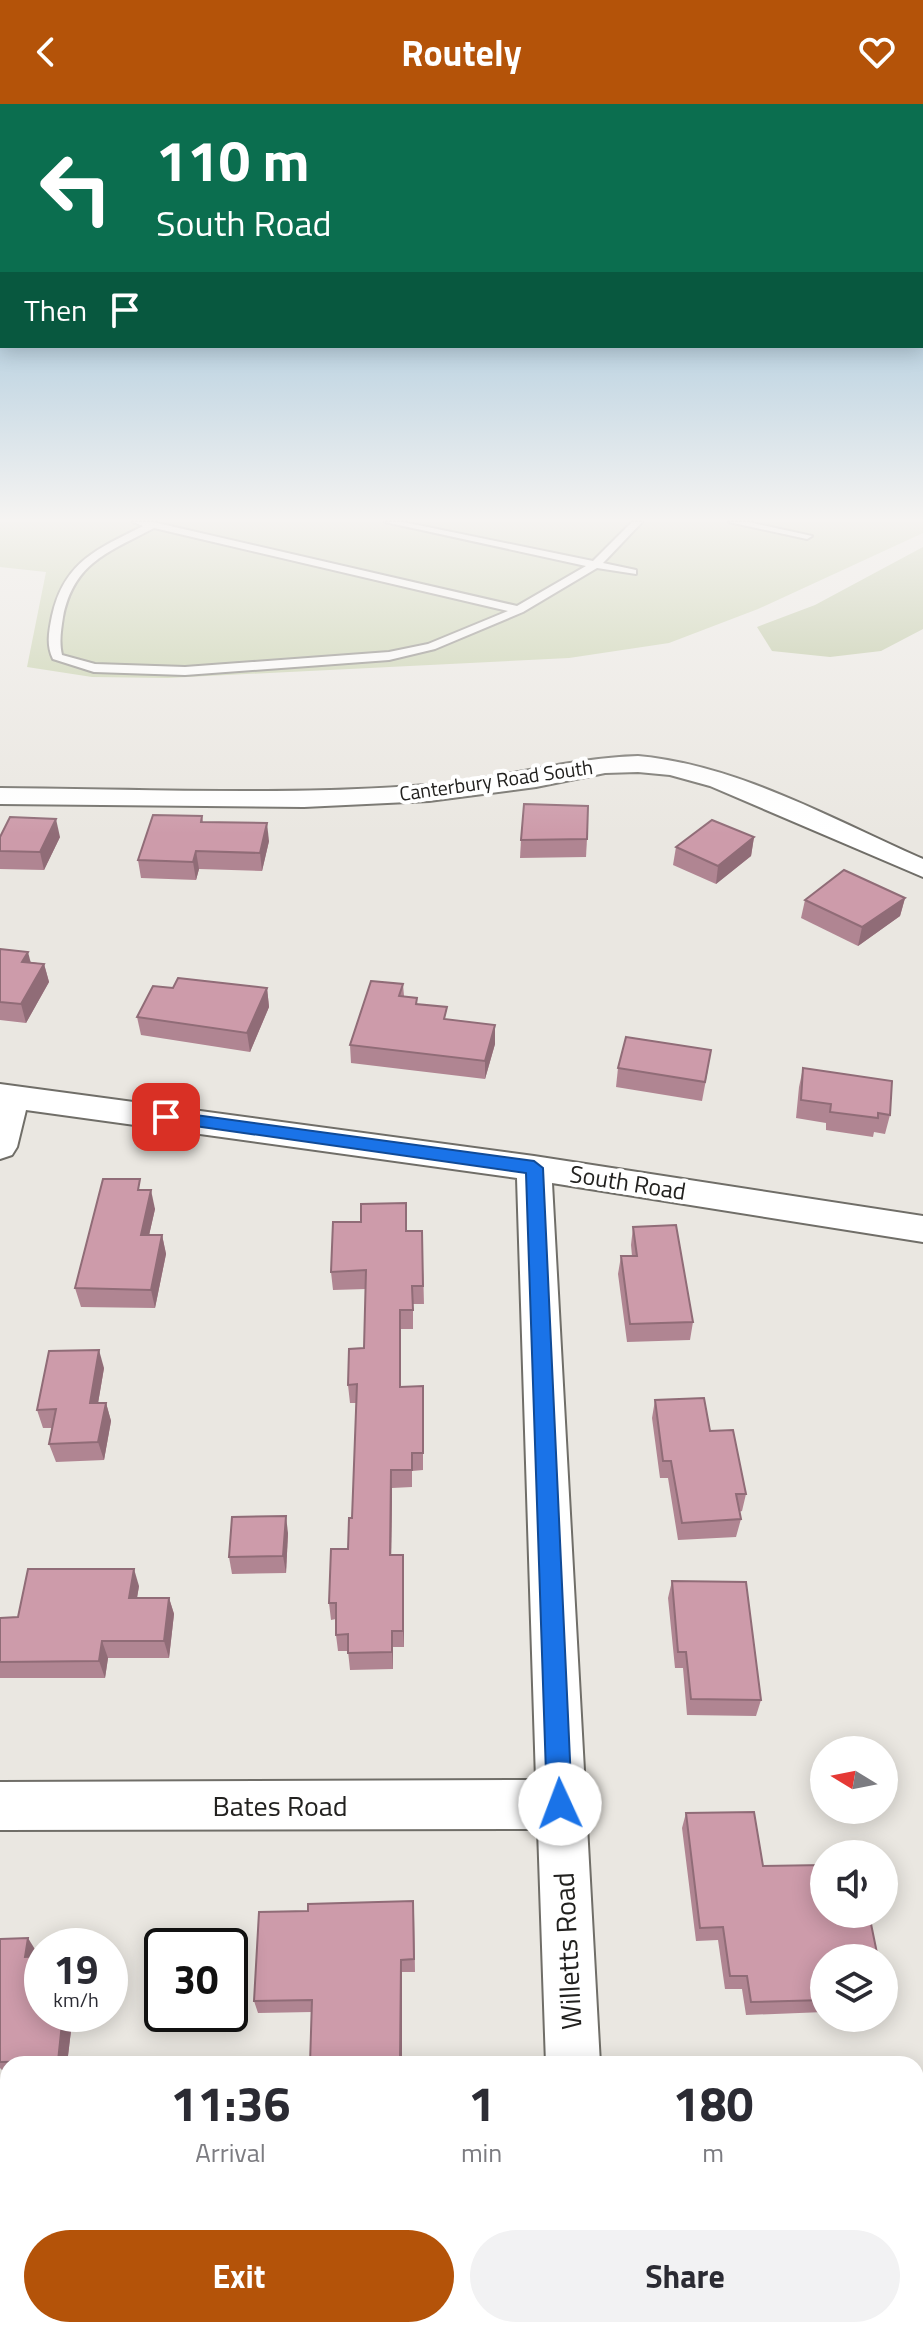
<!DOCTYPE html>
<html lang="en">
<head>
<meta charset="utf-8">
<style>
  :root { --surface:#fff; --page:#f2f2f3; --text:#2b2b33; --muted:#7c7c81; --accent:#b45309 }
  body { margin:0; font-family:"Titillium Web",sans-serif; background:var(--page); color:var(--text); height:100vh; display:flex; flex-direction:column; font-size:30px; white-space:nowrap }
  * { box-sizing:border-box; margin:0 }
  p { font-size:26px; color:var(--muted) }
  .icon { flex:none; width:44px; height:44px; fill:none; stroke:currentColor; stroke-width:2; stroke-linecap:round; stroke-linejoin:round }
  .map { position:relative; flex:1; overflow:hidden }
  .sheet { position:absolute; left:0px; top:1952px; width:924px; height:282px; display:flex; flex-direction:column; background:var(--surface); border-radius:24px 24px 0 0; box-shadow:0 4px 20px #0003 }
  .sheet>* { flex:none }
  .top-card { position:absolute; left:0px; top:0px; width:924px; height:244px; box-shadow:0 4px 20px #0003; background:#0b6e4f; color:#fff; overflow:hidden }
  .needle { width:52px; rotate:280deg }
  .buttons { position:absolute; left:810px; top:1632px; display:grid; gap:16px }
  .buttons a { display:grid; place-items:center; width:88px; height:88px; border-radius:50%; background:var(--surface); box-shadow:0 4px 20px #0003; font-size:40px }
  .speed { position:absolute; left:24px; top:1824px; display:flex; gap:16px; font-size:40px; font-weight:700; text-align:center }
  .speed>* { display:grid; place-content:center; width:104px; height:104px; border-radius:50%; background:var(--surface); box-shadow:0 4px 20px #0003; line-height:1 }
  .speed small { font-size:20px; font-weight:400 }
  .speed .limit { border:4px solid #111; border-radius:12px; background:#fff; color:#111 }
  .pin { position:absolute; display:grid; place-items:center; width:68px; height:68px; color:#fff; margin:-34px; border-radius:16px; box-shadow:0 4px 12px #0006 }
  .me { position:absolute; width:88px; margin:-44px; rotate:358deg; stroke-linejoin:round; filter:drop-shadow(0 0 6px #0008) }
  .turn { display:flex; align-items:center; gap:28px; height:168px; padding:0 24px; font-size:36px }
  .turn .icon { width:104px; height:104px; stroke-width:2.5 }
  .turn b { display:block; font-size:56px; line-height:68px }
  .then { display:flex; align-items:center; height:76px; padding:0 24px; background:#0003; gap:16px; font-size:30px }
  .eta { display:flex; justify-content:space-evenly; align-items:center; height:136px; text-align:center }
  .eta b { font-size:48px; font-weight:700; line-height:56px }
  .action { display:flex; gap:16px; margin-top:auto; padding:16px 24px }
  .action a { flex:1; height:92px; border-radius:48px; background:var(--accent); color:#fff; font-size:32px; font-weight:700; line-height:92px; text-align:center }
  .action a+a { background:var(--page); color:var(--text) }
  header { display:flex; justify-content:space-between; align-items:center; height:104px; padding:0 24px; background:var(--accent); color:#fff; font-size:36px; font-weight:700 }
  .map>svg:first-child { display:block }
  .green { fill:#bfcba0 }
  .forest { fill:#b2bf92 }
  .lines { fill:none; stroke-linecap:round; stroke-linejoin:round }
  .lane-casing { stroke:#706e68; stroke-width:4 }
  .street-casing { stroke:#706e68; stroke-width:4 }
  .lane { fill:#fff; fill-rule:evenodd }
  .street { fill:#fff; fill-rule:evenodd }
  .wall { fill:#b08592 }
  .shaded-wall { fill:#906c77 }
  .building { fill:#cd9baa; stroke:#906c77; stroke-width:2 }
  .route { fill:#1a73e8; stroke:#114b97; stroke-width:2 }
  .labels { text-anchor:middle; dominant-baseline:central; stroke-width:8; stroke-linejoin:round; paint-order:stroke }
  .far-street-label { font-size:20px; fill:#22211f; stroke:#fff }
  .street-label { font-size:24px; fill:#22211f; stroke:#fff }
  .near-street-label { font-size:28px; fill:#22211f; stroke:#fff }
</style>
</head>
<body>
<header><svg class="icon" aria-label="back" viewBox="0 0 24 24"><path d="M15 5l-7 7 7 7"/></svg>Routely<svg class="icon" aria-label="heart" viewBox="0 0 24 24"><path d="M12 20l-8-8c-3-5 5-10 8-4 3-6 11-1 8 4z"/></svg></header>
<div class="map">
<svg width="923" height="2233" viewBox="0 0 923 2233">
  <rect width="100%" height="100%" fill="#eae7e1"/>
  <path class="green" d="M0 418H923V429L758 505 669 539 569 554 168 574 92 573 27 563 46 468 0 463Z"/>
  <path class="forest" d="M923 443V525L881 547 830 553 772 547 757 523 815 501Z"/>
  <g class="lines">
    <g class="lane-casing">
      <g id="lane">
        <path d="M133 418H153L517 502 586 462 385 418H403L593 457 632 418H642L603 459 636 466V470L597 464 523 508 435 545 389 556 185 571 94 568 53 555C46 541 49 527 52 512 64 457 98 445 143 422ZM154 424 508 507 428 540 389 548 185 563 95 560 62 551C59 538 61 526 63 513 74 458 109 448 154 424Z"/>
        <path d="M729 418H748L812 432 807 435Z"/>
      </g>
    </g>
    <g class="street-casing">
      <g id="street">
        <path d="M638 652C738 661 832 715 923 755V773L710 682 670 671 638 668 605 669 536 683 429 697 304 703 0 700V684C142 685 285 692 427 681 498 676 567 654 638 652Z"/>
        <path d="M0 980 534 1052 923 1112V1138L552 1079 600 1960H546L538 1725 0 1726V1678L536 1676 517 1074 26 1006 17 1043 12 1051 0 1055Z"/>
        <path d="M557 2226H617L618 2233H558Z"/>
      </g>
    </g>
    <use href="#lane" class="lane"/>
    <use href="#street" class="street"/>
  </g>
  <g class="wall">
    <path d="M202 712 203 718 269 737 262 767 199 765 196 776 141 774 138 756Z"/>
    <path d="M0 733H60L44 766 0 765Z"/>
    <path d="M754 733 751 752 716 780 673 761 676 743Z"/>
    <path d="M587 735 586 753 520 754 521 736Z"/>
    <path d="M905 794 900 812 858 842 801 814 805 796Z"/>
    <path d="M0 845 31 858 44 860 49 878 26 919 0 916Z"/>
    <path d="M403 880 404 892 447 916 495 921V940L485 975 351 959 350 941Z"/>
    <path d="M173 884H267L269 903 250 948 141 931 137 913Z"/>
    <path d="M618 964 708 965 702 997 616 983Z"/>
    <path d="M803 964 890 1011 885 1030 874 1028 873 1033 826 1026V1019L796 1014 799 983Z"/>
    <path d="M142 1086 155 1105 149 1131H162L166 1150 155 1204 81 1203 75 1184Z"/>
    <path d="M633 1123 693 1218 690 1236 627 1238 618 1170 621 1152H632L631 1141Z"/>
    <path d="M407 1127H422L424 1200H413V1225H401V1283L423 1300V1366L412 1367V1383L392 1384 391 1451 404 1468V1543H393V1565L350 1566 348 1547H338L336 1531V1515L331 1516 329 1499 348 1445 352 1414 356 1299H350L348 1281 364 1244 366 1185 333 1186 331 1168Z"/>
    <path d="M104 1264 98 1299H106L111 1317 104 1356 56 1358 49 1340 52 1324H43L37 1306Z"/>
    <path d="M655 1296 710 1327 746 1390 742 1407 739 1408 741 1415 736 1433 678 1436 668 1374H660L652 1314Z"/>
    <path d="M288 1429 286 1469 232 1470 229 1453Z"/>
    <path d="M672 1477 761 1596 756 1612 687 1611 683 1564H675L668 1494Z"/>
    <path d="M139 1482 137 1494H169L174 1510 169 1554H108L105 1574H0V1514L18 1513Z"/>
    <path d="M686 1709 763 1762 824 1854V1908L746 1911 742 1885H725L718 1836 696 1837 682 1724Z"/>
    <path d="M414 1810 415 1868H402V1960H310L312 1908 258 1909 254 1897Z"/>
    <path d="M0 1835 36 1847 35 1853 42 1910H73L67 1960H8V1970H6L0 1964Z"/>
    <path d="M923 2000V2105H916V2001Z"/>
    <path d="M789 2226H911L912 2233H790Z"/>
  </g>
  <g class="shaded-wall">
    <path d="M56 715 60 733 44 766 40 748Z"/>
    <path d="M267 719 269 737 262 767 260 749Z"/>
    <path d="M754 733 751 752 716 780 718 762Z"/>
    <path d="M196 747 199 765 196 776 193 758Z"/>
    <path d="M905 794 900 812 858 842 862 823Z"/>
    <path d="M28 848 33 867 22 858Z"/>
    <path d="M44 860 49 878 26 919 21 900Z"/>
    <path d="M267 884 269 903 250 948 247 929Z"/>
    <path d="M495 921V940L485 975V957Z"/>
    <path d="M151 1086 155 1105 145 1149 141 1131Z"/>
    <path d="M162 1131 166 1150 155 1204 151 1186Z"/>
    <path d="M400 1206 401 1225V1301L400 1283Z"/>
    <path d="M99 1246 104 1264 95 1317 90 1299Z"/>
    <path d="M106 1299 111 1317 104 1356 98 1338Z"/>
    <path d="M391 1366 392 1384 391 1468 390 1451Z"/>
    <path d="M286 1412 288 1429 286 1469 283 1452Z"/>
    <path d="M403 1451 404 1468V1543L403 1527Z"/>
    <path d="M134 1465 139 1482 134 1511 129 1494Z"/>
    <path d="M169 1494 174 1510 169 1554 164 1537Z"/>
    <path d="M392 1527 393 1543V1565L392 1548Z"/>
    <path d="M102 1537 108 1554 105 1574 99 1557Z"/>
    <path d="M28 1834 36 1847 34 1866 25 1853Z"/>
    <path d="M401 1856 402 1868V1960H400Z"/>
    <path d="M63 1910H73L67 1960H60L58 1957Z"/>
  </g>
  <g class="building">
    <path d="M524 700 588 702 587 735 521 736Z"/>
    <path d="M153 711 202 712 201 718 267 719 260 749 196 747 193 758 138 756Z"/>
    <path d="M10 713 56 715 40 748 0 747V733Z"/>
    <path d="M712 716 754 733 718 762 676 743Z"/>
    <path d="M844 766 905 794 862 823 805 796Z"/>
    <path d="M0 845 28 848 22 858 44 860 21 900 0 898Z"/>
    <path d="M178 874 267 884 247 929 137 913 153 882 173 884Z"/>
    <path d="M371 877 403 880 399 892 417 894 416 900 447 903 444 915 495 921 485 957 350 941Z"/>
    <path d="M626 933 711 946 705 978 618 964Z"/>
    <path d="M803 964 892 977 890 1011 878 1009V1014L830 1008 831 1000 801 996Z"/>
    <path d="M103 1075H140L138 1086H151L141 1131H162L151 1186 75 1184Z"/>
    <path d="M406 1099V1127H422L423 1182H412L413 1206H400V1283L423 1282V1349H412V1366H391L390 1451H403V1527H392V1548L348 1549V1530L336 1531V1499H329L331 1445H348L349 1414H352L357 1280 348 1281 349 1245 364 1244 366 1166 331 1168 333 1118H361V1100Z"/>
    <path d="M676 1121 693 1218 630 1220 621 1152H637L633 1123Z"/>
    <path d="M99 1246 90 1299H106L98 1338 49 1340 56 1305 37 1306 49 1247Z"/>
    <path d="M704 1294 710 1327 733 1326 746 1390H736L741 1415 682 1419 671 1357H663L655 1296Z"/>
    <path d="M286 1412 283 1452 229 1453 232 1413Z"/>
    <path d="M28 1465H134L129 1494H169L164 1537H102L99 1557 0 1558V1514L18 1513Z"/>
    <path d="M672 1477 746 1478 761 1596 691 1595 686 1548H678Z"/>
    <path d="M754 1708 763 1762 824 1761V1810H869L878 1854H824V1896L751 1898 747 1872H730L723 1823 700 1824 686 1709Z"/>
    <path d="M413 1797 414 1855 401 1856 400 1960H310L312 1896 254 1897 259 1808 308 1807V1800Z"/>
    <path d="M28 1834 25 1853 42 1852V1910H63L58 1957 0 1958V1835Z"/>
    <path d="M923 2000V2096L916 2097V2001Z"/>
    <path d="M797 2226H911L912 2233H798Z"/>
  </g>
  <linearGradient id="sky" x2="0" y2="1"><stop stop-color="#6fa7cb"/><stop offset="0.57" stop-color="#f6f4f2"/><stop offset="1" stop-color="#f6f4f2" stop-opacity="0"/></linearGradient>
  <rect width="923" height="730" fill="url(#sky)"/>
  <path class="route" d="M166 1007 534 1057 543 1064 572 1700 568 1709 560 1712 551 1709 547 1700 526 1069 160 1017 157 1013 160 1009Z"/>
  <g class="labels">
    <g class="far-street-label">
      <text transform="translate(496 676) rotate(-8)">Canterbury Road South</text>
    </g>
    <g class="street-label">
      <text transform="translate(628 1078) rotate(9)">South Road</text>
    </g>
    <g class="near-street-label">
      <text x="280" y="1701">Bates Road</text>
      <text transform="translate(567 1847) rotate(-93)">Willetts Road</text>
    </g>
  </g>
</svg>
<div class="buttons">
<a><svg class="needle" viewBox="-14 -14 28 28"><path d="M0-13l5 13h-10z" fill="#e53935"/><path d="M0 13l5-13h-10z" fill="#7c7c81"/></svg></a>
<a><svg class="icon" aria-label="sound" viewBox="0 0 24 24"><path d="M4 9h4l5-4v14l-5-4H4zM17 9q2 3 0 6"/></svg></a>
<a><svg class="icon" aria-label="layers" viewBox="0 0 24 24"><path d="M12 4l9 5-9 5-9-5zM3 14l9 5 9-5"/></svg></a>
</div>
<div class="speed"><div>19<small>km/h</small></div><div class="limit">30</div></div>
<div class="pin" style="left:166px;top:1013px;background:#d93025"><svg class="icon" aria-label="arrive" viewBox="0 0 24 24"><path d="M6 21V4h12l-3 4 3 4H6"/></svg></div>
<svg class="me" style="left:560px;top:1700px" viewBox="-20 -20 40 40"><circle r="19" fill="#fff"/><path d="M0-13L10 11 0 6-10 11z" fill="#1a73e8"/></svg>
<div class="top-card">
<div class="turn"><svg class="icon" aria-label="left" viewBox="0 0 24 24"><path d="M17 20v-9H6M10 6l-5 5 5 5"/></svg><div><b>110 m</b>South Road</div></div>
<div class="then">Then<svg class="icon" aria-label="arrive" viewBox="0 0 24 24"><path d="M6 21V4h12l-3 4 3 4H6"/></svg></div>
</div>
<section class="sheet">
<div class="eta">
<div><b>11:36</b><p>Arrival</p></div>
<div><b>1</b><p>min</p></div>
<div><b>180</b><p>m</p></div>
</div>
<div class="action"><a>Exit</a><a>Share</a></div>
</section>
</div>
</body>
</html>
